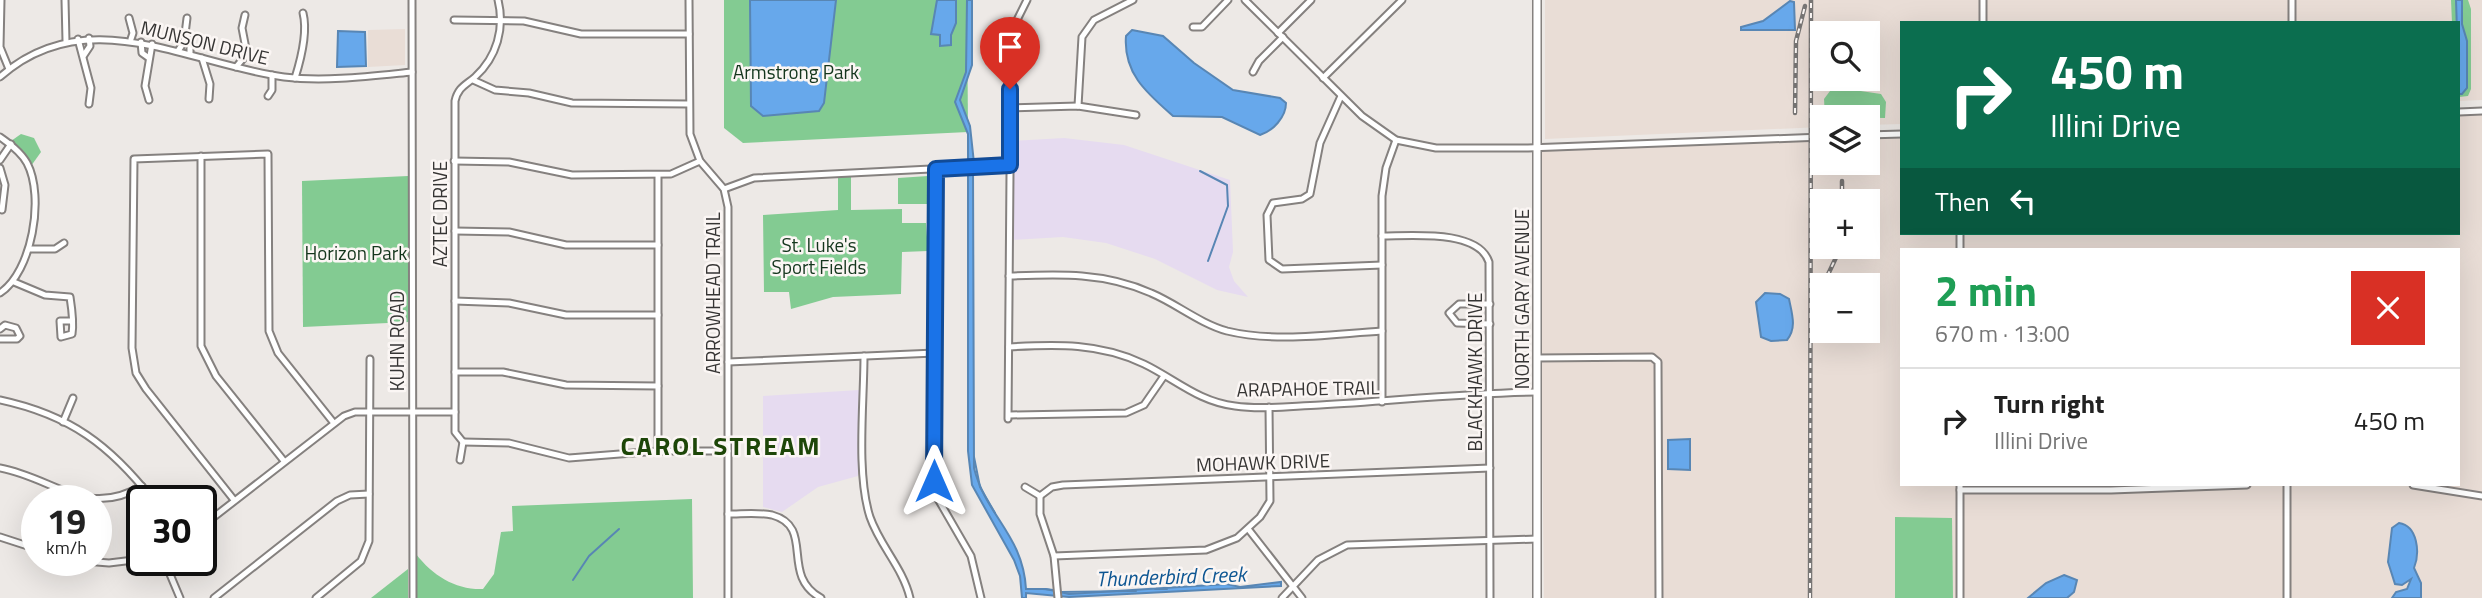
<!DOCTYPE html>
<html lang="en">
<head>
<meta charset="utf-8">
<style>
  :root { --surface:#fff; --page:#f6f6f6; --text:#222; --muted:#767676; --line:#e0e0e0 }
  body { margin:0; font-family:"Titillium Web",sans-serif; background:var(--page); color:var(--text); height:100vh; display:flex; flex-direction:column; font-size:26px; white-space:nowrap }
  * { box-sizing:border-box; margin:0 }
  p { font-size:23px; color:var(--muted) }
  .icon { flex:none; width:38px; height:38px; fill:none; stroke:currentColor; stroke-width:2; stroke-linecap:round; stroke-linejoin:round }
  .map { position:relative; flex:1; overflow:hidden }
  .drawer { position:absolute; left:1900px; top:248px; width:560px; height:238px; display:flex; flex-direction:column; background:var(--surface); border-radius:0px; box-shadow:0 7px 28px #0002 }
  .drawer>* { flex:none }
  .guide { position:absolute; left:1900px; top:21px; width:560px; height:214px; border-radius:0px; box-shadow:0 7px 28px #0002; background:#0b6e4f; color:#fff; overflow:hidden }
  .fabs { position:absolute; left:1810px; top:21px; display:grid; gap:14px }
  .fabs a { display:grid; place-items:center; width:70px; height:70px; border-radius:0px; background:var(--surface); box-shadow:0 7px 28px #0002; font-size:35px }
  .speed { position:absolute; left:21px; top:485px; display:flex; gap:14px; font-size:35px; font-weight:700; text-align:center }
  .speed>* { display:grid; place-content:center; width:91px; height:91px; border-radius:50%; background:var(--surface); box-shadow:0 7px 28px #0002; line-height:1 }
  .speed small { font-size:18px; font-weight:400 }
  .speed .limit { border:4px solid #111; border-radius:10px; background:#fff; color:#111 }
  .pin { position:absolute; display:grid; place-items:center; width:60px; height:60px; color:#fff; margin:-72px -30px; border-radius:50% 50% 50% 0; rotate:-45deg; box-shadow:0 0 7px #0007 }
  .pin .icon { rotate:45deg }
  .me { position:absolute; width:77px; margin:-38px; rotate:0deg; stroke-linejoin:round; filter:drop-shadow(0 0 5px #0008) }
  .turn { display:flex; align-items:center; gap:24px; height:147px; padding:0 35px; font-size:32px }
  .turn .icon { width:91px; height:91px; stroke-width:2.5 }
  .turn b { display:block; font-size:49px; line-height:60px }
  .then { display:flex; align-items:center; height:66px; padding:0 35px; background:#0003; gap:14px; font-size:26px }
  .round { display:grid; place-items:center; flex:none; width:74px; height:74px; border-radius:0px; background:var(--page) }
  .head { display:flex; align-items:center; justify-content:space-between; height:119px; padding:0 35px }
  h1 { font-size:42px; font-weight:700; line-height:52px; color:#1e9e55 }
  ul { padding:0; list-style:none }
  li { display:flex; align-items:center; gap:21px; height:105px; padding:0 35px; border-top:2px solid var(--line) }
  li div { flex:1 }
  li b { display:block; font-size:26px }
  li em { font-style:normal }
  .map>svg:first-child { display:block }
  .built { fill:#e9ddd6; fill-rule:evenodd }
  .education { fill:#e6dbf0 }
  .green { fill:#83cb92 }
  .water { fill:#67a8eb; stroke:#5886b4; stroke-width:2 }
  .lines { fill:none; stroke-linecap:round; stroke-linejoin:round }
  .stream { stroke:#5886b4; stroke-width:2 }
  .minor-casing { stroke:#85817f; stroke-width:9 }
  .tertiary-casing { stroke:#85817f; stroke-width:10 }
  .minor { stroke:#fff; stroke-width:5 }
  .tertiary { stroke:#fff; stroke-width:7 }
  .rail-casing { stroke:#777574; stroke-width:4.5 }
  .rail { stroke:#fbf6f4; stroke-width:2; stroke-dasharray:5; stroke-linecap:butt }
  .route-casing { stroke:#114b97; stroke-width:18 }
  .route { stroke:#1a73e8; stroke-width:12 }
  .labels { text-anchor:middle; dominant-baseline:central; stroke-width:5; stroke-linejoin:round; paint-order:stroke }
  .street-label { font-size:19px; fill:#363534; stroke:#fbf6f4 }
  .park-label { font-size:19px; fill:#14361d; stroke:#fbf6f4 }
  .water-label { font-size:21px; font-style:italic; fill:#0e5692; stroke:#fbf6f4 }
  .district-label { font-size:26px; font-weight:bold; letter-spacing:2px; fill:#1d4608; stroke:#fbf6f4 }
</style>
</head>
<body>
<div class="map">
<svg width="2482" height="598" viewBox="0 0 2482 598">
  <rect width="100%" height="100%" fill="#ede9e6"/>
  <g class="built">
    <path d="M1545 0H2482V100L2459 101V23H1902V124L1867 125V117H1822V127L1545 139ZM1822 33H1867V79H1822Z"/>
    <path d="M405 29V65L368 67V30Z"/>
    <path d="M2482 115V598H1544L1539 151 1822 141V163H1867V139L1902 138V233H2459V116ZM1822 201H1867V247H1822ZM1902 250H2459V485H1902ZM1822 285H1867V331H1822Z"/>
  </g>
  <g class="education">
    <path d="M1064 138 1124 145 1230 180 1233 252 1229 267 1234 281 1248 297 1217 290 1155 259 1106 243 1063 237 1011 240V141Z"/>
    <path d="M859 390 858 476 818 487 782 512 763 507V396Z"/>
  </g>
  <g class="green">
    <path d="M724 0H967L968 132 743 143 724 128Z"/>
    <path d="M2451 0H2468L2471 9V89L2468 96 2459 97V23H2452Z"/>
    <path d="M1833 87 1881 94 1886 102 1885 118 1825 117 1824 99Z"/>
    <path d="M21 134 34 138 41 152 31 166 11 141Z"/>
    <path d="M838 173H851V210L902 209V223H926L928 251 902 252 901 294 833 297 791 309 789 292H764L763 215 838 210Z"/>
    <path d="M408 176 409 322 303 327 302 181Z"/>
    <path d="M928 176 930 204H898V178Z"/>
    <path d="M692 499 693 598H417L416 554C433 576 456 590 483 589L494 574 501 532 513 531 512 506Z"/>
    <path d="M1895 517 1952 518 1953 598H1895Z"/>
    <path d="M408 569V598H371Z"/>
  </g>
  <g class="water">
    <path d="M750 0H836L824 103 819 111 763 116 751 106Z"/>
    <path d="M937 0H956V23L951 35V45L940 46V35L931 34Z"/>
    <path d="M967 0H972V65L960 100 970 126 974 163H968V134L955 102 966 72Z"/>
    <path d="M2456 0H2462V24L2467 41V88L2462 94H2459Z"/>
    <path d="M1790 1 1794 2 1795 30H1741V27L1763 21Z"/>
    <path d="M1132 30 1163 36 1194 63 1233 90 1280 98 1286 103C1286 117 1273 131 1260 135L1222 117 1173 116C1148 94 1123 74 1126 36Z"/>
    <path d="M338 31 365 32 366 66 337 67Z"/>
    <path d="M973 167 974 468C986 516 1023 535 1026 589H1046L1069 594 1227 584 1240 587 1281 582V586L1069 597 1026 593V598H1022L1020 576 1014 560 972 485 968 451V168Z"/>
    <path d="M1765 293 1780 294 1789 299C1792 314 1797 328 1787 340L1771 341 1761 337 1756 302Z"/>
    <path d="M1690 439V470L1668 469V440Z"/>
    <path d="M2399 523C2418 526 2420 553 2414 568L2421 583V598H2392L2396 592 2407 589 2411 579 2402 585 2395 584 2388 562 2392 528Z"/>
    <path d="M2064 575 2077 580 2074 592 2067 598H2028L2046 583Z"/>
  </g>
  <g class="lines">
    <g class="stream">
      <path d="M1200 171 1227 185 1228 206 1208 261"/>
      <path d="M974 457 980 487 995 513"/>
      <path d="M573 580 589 556 619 529"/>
      <path d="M1043 589 1054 590"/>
      <path d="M1155 589H1167"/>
      <path d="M1061 592 1136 591"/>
    </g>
    <g class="minor-casing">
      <g id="minor">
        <path d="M1 0 0 47 9 69"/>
        <path d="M65 0 66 41"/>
        <path d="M412 0 413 598"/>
        <path d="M689 0 690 134 700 161 724 189 728 207V598"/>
        <path d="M1245 0 1362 116 1396 140 1436 148H1528L1822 137"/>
        <path d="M2292 0V23"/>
        <path d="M129 18 133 33 131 39"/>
        <path d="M454 20 524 21 581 34H689"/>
        <path d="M1983 23V0"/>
        <path d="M1193 27H1202L1228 0"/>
        <path d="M1278 33 1311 0"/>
        <path d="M186 37 190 44V54"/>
        <path d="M78 39 91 88 89 104"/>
        <path d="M141 42 142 53 149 58"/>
        <path d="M178 51 184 42 187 18"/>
        <path d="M84 55 90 46 89 38"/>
        <path d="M202 58 210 84 209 99"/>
        <path d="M236 67 247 54 242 28 245 15"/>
        <path d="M1253 72 1259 61 1283 37"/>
        <path d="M0 77C86 0 188 64 284 77 325 82 372 76 412 72"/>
        <path d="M295 78C301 59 308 33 303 13"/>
        <path d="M1323 78 1402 0"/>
        <path d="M473 80 495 90 529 93 572 103 689 104"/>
        <path d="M268 96 272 90V75"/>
        <path d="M1341 96 1320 143 1310 194 1302 199 1273 203 1267 215 1269 260 1282 269 1382 265"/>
        <path d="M149 100 145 86 152 44"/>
        <path d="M1078 106 1082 37 1094 20 1133 0"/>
        <path d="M1010 108 1078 106 1136 115"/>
        <path d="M2459 112 2482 111"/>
        <path d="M1867 135 1902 134"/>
        <path d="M0 137C10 144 21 152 27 163 45 197 32 272 0 293"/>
        <path d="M201 156V346L216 376 284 461"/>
        <path d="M0 160 11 144"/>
        <path d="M454 161 509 162 572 175 671 174 700 161"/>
        <path d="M0 168 5 185 2 210"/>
        <path d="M936 169 934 481 938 499 971 556 981 598"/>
        <path d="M658 175V451"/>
        <path d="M724 189 754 178 1010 165"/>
        <path d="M455 231 509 232 566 245H658"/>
        <path d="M1960 233V250"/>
        <path d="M1382 236C1411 236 1478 229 1489 262L1490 598"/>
        <path d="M29 249H55L64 243"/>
        <path d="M1009 276C1059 274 1105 272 1151 293 1177 304 1199 323 1227 331 1276 343 1332 334 1382 331"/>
        <path d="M14 282 45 295 70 297C72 310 74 322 72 334L61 337 60 321H72"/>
        <path d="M455 301 509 303 566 315H658"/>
        <path d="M1490 304H1459L1449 313 1457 323 1490 324"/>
        <path d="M0 329 5 325 16 328 20 336 17 339H0"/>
        <path d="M1009 347C1056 344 1101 343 1144 364 1175 379 1199 402 1235 406 1262 410 1292 406 1320 405 1393 401 1464 393 1537 392"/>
        <path d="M864 356C864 402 856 474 870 517 880 546 903 568 910 598"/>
        <path d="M1537 358 1652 357 1658 362 1659 598"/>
        <path d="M728 362 935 353"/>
        <path d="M455 372H503L566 385 658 386"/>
        <path d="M0 400C70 415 110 445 153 500"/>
        <path d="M1382 402V196L1386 168 1396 140"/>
        <path d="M1010 415 1126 413 1144 405 1164 376"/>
        <path d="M1008 419 1011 52 1015 24 1027 0"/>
        <path d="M63 422 73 398"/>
        <path d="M463 442 455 432V101C458 87 466 85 475 77 497 57 505 28 498 0"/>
        <path d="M463 442 509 443 569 458 658 451H728"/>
        <path d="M460 460 463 442"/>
        <path d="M0 468C54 478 86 519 142 486"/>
        <path d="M2287 485V598"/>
        <path d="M2413 485 2482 496"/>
        <path d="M1025 487 1040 496"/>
        <path d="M1960 490H2111L2247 485"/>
        <path d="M1040 496 1052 487 1063 485 1490 468"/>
        <path d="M1040 496V514L1054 556 1058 598"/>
        <path d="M234 500 146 389 136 373 132 348 134 159 268 154 269 331 278 353 333 422"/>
        <path d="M728 514C742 514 758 512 772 515 816 527 779 575 821 598"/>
        <path d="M201 527 344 416 355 412H455"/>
        <path d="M1249 530 1302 598"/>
        <path d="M0 537 37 549"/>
        <path d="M1054 556 1206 550 1237 538 1260 517 1270 501 1269 407"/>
        <path d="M72 560 109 563 142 559"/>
        <path d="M164 560 180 598"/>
        <path d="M214 598 337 501 350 495 369 494"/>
        <path d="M316 598 361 561 369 541 370 359"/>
        <path d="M1282 598 1318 560 1347 545 1537 539"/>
        <path d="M1960 598V485"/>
      </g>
    </g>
    <g class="tertiary-casing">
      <path id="tertiary" d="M1537 0V598"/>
    </g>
    <use href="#minor" class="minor"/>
    <use href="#tertiary" class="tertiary"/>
    <g class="rail-casing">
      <g id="rail">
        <path d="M1795 113 1796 41 1805 6"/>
        <path d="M1842 201V181"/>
        <path d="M1823 285 1841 247"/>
        <path d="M1810 598 1811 0"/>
      </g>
    </g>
    <use href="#rail" class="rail"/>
  </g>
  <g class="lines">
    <g class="route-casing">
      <path id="route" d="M934 481 936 169 1010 165V89"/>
    </g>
    <use href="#route" class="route"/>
  </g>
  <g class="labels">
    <g class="street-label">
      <text transform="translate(205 42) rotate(14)">MUNSON DRIVE</text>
      <text transform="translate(439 214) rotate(-90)">AZTEC DRIVE</text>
      <text transform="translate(712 293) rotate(-90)">ARROWHEAD TRAIL</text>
      <text transform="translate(1521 299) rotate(-90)">NORTH GARY AVENUE</text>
      <text transform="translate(396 341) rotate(-90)">KUHN ROAD</text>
      <text transform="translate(1474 372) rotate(-90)">BLACKHAWK DRIVE</text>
      <text transform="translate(1308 388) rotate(-1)">ARAPAHOE TRAIL</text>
      <text transform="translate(1263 462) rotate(-2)">MOHAWK DRIVE</text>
    </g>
    <g class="park-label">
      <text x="796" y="71">Armstrong Park</text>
      <text x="819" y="244">St. Luke's<tspan x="819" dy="22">Sport Fields</tspan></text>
      <text x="356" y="252">Horizon Park</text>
    </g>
    <g class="water-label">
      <text transform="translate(1171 576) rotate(-2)">Thunderbird Creek</text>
    </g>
    <g class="district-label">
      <text x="721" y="445">CAROL STREAM</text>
    </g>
  </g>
</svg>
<div class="fabs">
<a><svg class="icon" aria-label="search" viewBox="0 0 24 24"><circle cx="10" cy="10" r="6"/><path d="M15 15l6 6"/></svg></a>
<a><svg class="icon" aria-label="layers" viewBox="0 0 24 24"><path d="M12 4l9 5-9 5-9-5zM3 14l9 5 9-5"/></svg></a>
<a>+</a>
<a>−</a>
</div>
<div class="speed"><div>19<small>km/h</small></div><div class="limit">30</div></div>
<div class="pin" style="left:1010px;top:89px;background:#d93025"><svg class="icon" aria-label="arrive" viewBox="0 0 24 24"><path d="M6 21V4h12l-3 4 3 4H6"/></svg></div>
<svg class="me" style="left:934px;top:481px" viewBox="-20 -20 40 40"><path d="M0-17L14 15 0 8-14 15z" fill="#1a73e8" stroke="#fff" stroke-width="4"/></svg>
<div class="guide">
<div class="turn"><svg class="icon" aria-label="right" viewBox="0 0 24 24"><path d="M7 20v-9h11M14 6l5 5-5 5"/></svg><div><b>450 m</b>Illini Drive</div></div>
<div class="then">Then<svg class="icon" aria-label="left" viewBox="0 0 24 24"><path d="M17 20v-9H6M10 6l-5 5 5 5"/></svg></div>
</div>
<section class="drawer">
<div class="head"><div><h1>2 min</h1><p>670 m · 13:00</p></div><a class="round" style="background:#d93025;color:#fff"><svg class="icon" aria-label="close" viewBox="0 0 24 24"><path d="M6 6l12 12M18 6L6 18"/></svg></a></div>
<ul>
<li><svg class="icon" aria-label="right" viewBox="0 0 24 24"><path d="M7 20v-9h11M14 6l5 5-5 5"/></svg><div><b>Turn right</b><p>Illini Drive</p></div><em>450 m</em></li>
</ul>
</section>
</div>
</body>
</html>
